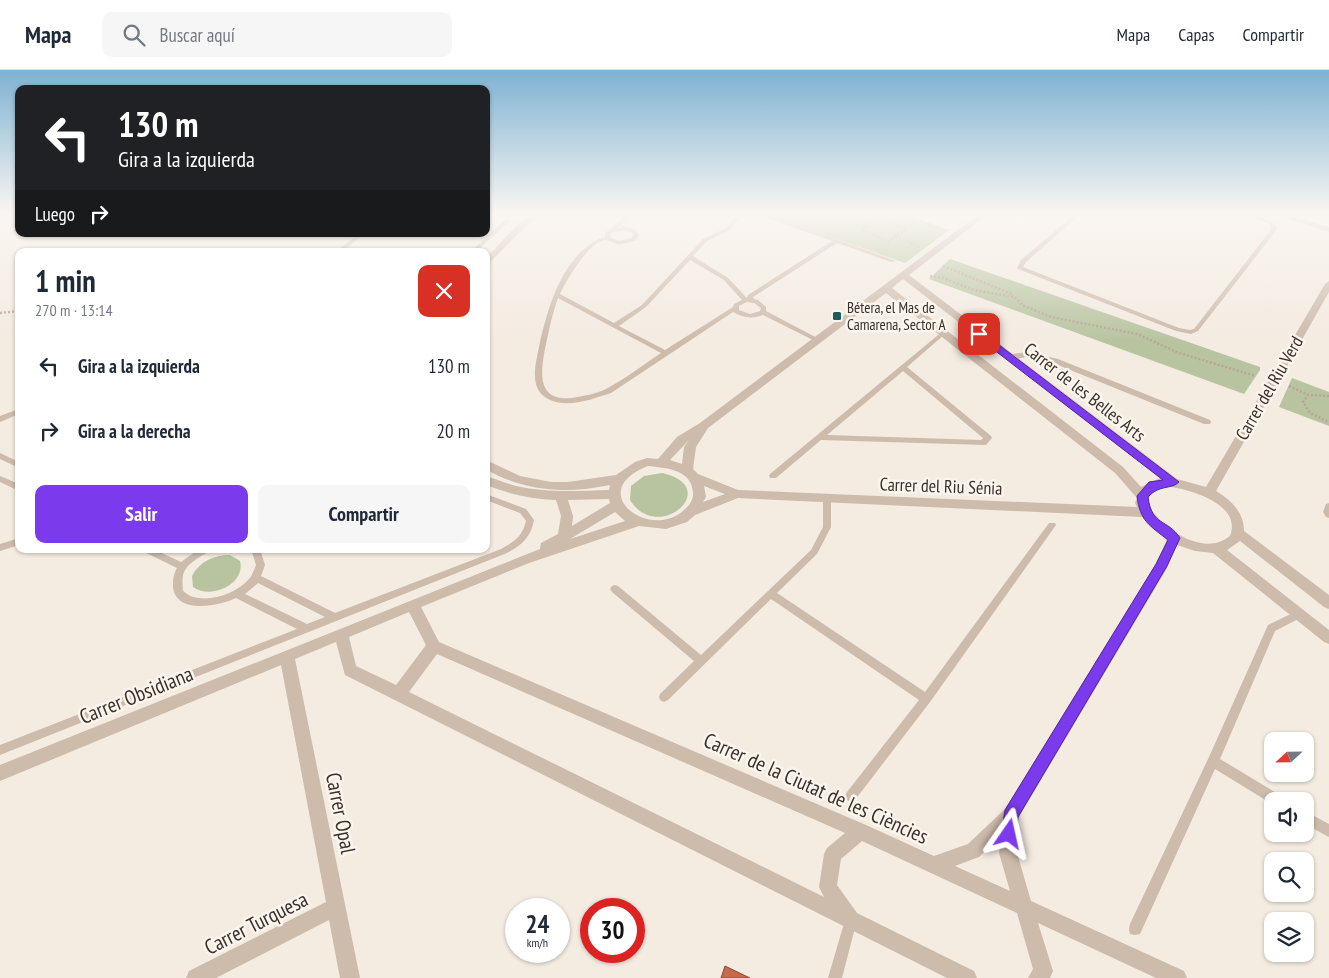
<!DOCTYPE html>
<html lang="es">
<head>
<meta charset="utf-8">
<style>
  :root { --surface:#fff; --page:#f6f6f7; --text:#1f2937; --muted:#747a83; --line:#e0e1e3; --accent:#7c3aed }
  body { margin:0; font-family:"PT Sans Narrow",sans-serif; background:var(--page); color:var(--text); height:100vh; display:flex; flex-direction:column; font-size:19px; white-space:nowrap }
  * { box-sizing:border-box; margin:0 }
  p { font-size:16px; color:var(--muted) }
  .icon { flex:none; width:28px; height:28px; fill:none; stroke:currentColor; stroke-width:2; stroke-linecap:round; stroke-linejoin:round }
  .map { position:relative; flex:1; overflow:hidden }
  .details { position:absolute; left:15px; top:178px; width:475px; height:305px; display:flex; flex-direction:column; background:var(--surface); border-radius:10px; box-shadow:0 1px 4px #0004 }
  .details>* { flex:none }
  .banner { position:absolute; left:15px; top:15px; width:475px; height:152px; border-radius:10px; box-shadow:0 1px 4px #0004; background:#202124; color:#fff; overflow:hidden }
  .needle { width:32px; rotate:248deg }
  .fabs { position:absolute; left:1264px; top:662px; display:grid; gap:10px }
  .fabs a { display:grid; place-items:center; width:50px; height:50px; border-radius:10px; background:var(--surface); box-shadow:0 1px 4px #0004; font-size:25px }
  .speed { position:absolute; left:505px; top:828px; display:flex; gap:10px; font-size:25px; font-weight:700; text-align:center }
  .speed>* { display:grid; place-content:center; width:65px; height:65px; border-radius:50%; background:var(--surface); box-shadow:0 1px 4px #0004; line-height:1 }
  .speed small { font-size:12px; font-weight:400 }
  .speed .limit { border:8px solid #d22; background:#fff; color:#111 }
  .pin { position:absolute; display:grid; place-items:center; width:42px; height:42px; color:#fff; margin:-21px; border-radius:10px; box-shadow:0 2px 8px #0006 }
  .me { position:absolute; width:55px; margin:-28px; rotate:11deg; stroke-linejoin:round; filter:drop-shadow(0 0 4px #0008) }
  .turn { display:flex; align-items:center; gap:18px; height:105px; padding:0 20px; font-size:22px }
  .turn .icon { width:65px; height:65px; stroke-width:2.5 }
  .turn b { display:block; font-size:35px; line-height:42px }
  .then { display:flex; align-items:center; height:48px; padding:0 20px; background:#0003; gap:10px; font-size:19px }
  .round { display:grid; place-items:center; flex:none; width:52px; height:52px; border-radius:10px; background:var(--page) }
  .headline { display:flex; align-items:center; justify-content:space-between; height:85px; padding:0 20px }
  h1 { font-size:30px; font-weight:800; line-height:38px }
  .cta { display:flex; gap:10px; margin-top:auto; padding:10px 20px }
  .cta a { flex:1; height:58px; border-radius:10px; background:var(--accent); color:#fff; font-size:20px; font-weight:800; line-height:58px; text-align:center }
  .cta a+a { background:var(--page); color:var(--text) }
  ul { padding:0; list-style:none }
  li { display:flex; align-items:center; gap:15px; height:65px; padding:0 20px }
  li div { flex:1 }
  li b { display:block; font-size:19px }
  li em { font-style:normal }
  header { display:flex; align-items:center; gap:30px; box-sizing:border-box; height:70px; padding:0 25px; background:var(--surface); border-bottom:1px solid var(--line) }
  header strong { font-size:24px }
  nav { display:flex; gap:28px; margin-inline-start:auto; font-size:18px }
  .search { width:350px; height:45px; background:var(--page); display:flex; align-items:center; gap:12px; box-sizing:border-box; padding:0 18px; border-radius:10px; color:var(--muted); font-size:19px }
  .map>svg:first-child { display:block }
  .green { fill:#b8c4a0 }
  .building { fill:#c8694b; stroke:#8c4a34 }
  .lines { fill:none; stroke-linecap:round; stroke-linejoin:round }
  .path { stroke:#b9a596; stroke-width:2.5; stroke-dasharray:2 2; stroke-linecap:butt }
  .service { fill:#cdbbac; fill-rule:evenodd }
  .minor { fill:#cdbbac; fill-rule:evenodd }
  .route { fill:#7c3aed; stroke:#51269a }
  .poi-dot { fill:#1f5a5e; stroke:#fbf5ee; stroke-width:2 }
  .labels { text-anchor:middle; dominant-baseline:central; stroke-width:5; stroke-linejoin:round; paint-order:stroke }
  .far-poi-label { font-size:15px; fill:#3b302b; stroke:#fbf5ee; text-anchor:start }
  .street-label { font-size:18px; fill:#3b302b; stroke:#fbf5ee }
  .near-street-label { font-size:21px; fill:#3b302b; stroke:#fbf5ee }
</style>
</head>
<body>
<header>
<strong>Mapa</strong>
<div class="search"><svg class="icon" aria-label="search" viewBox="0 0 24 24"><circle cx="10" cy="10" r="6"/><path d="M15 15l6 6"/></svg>Buscar aquí</div>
<nav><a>Mapa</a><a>Capas</a><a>Compartir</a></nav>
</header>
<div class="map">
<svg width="1329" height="908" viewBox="0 0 1329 908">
  <rect width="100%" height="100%" fill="#f4ebe1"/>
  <g class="green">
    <path d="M772 144H905L949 160 905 193 771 146Z"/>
    <path d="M950 189 1260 297V300L1244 324 929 209Z"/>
    <path d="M1292 308 1329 322V356L1279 337Z"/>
    <path d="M662 403C724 417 658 475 630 430L631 416 644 406Z"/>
    <path d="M230 485 240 491C246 514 211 530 193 517L192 506C200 491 214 485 230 485Z"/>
  </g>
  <path class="building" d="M725 896 750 908H721Z"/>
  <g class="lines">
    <g class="path">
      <path d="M849 144 870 153"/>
      <path d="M878 148 907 159 888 171 861 160Z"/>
      <path d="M845 154 856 147"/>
      <path d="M896 166 919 177"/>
      <path d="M943 196 1012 224"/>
      <path d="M930 206 943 208 974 220 1015 227 1022 235 1051 247 1137 264 1179 283 1256 306"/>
      <path d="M0 243 19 241"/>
      <path d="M1289 316 1308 325"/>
      <path d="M1329 326 1308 325 1303 332 1310 343 1329 352"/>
    </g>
    <g class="service">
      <path d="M628 144H634L618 158 624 156 636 160 639 165 636 170C630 172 623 175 617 174 613 173 609 170 605 170 589 171 566 211 560 224L614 253 642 235 703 169 726 158 735 147 739 144H768L896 191 891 192 837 173 753 227 754 229 758 230 766 237V241L821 270V272H817L763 245C752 249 743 248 733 242L611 323C592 329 567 339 548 329 528 319 536 293 539 277 547 239 563 181 605 167V163ZM745 145 761 146 832 171 748 225 747 228 728 208 693 186 707 171 730 160 739 149ZM624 160 632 162 633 165 632 168 619 171 611 168 610 165 613 162ZM690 190 724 210 742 230 734 234 733 237 665 280 619 256 646 237ZM558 228 661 283C643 295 625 309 606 319 596 324 583 326 572 328 532 332 542 294 547 269 550 255 553 242 558 228ZM747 232 754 233 761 238 760 241 750 244 739 240V236Z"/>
      <path d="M1075 144H1081L1026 192 1023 197 1179 258 1190 260 1194 259 1270 161 1271 157 1269 154 1243 144C1254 144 1270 148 1277 157L1275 162 1198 261 1191 264 1176 261 1018 199 1017 198 1021 190Z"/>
      <path d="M506 149 511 150 477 181H471Z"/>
      <path d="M358 164H364L343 181H337Z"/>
      <path d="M943 261 946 263 945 264 907 297 991 366 992 368 986 375 821 370 776 408H770L769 406 770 404ZM903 301 983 368 981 370 827 365Z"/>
      <path d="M1027 282 1058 289 1210 350 1211 352 1210 354H1204L1048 291 1027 287 1010 290 1006 288 1013 284Z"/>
      <path d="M19 339V344L0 352V346Z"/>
      <path d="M0 383 19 392V398L0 389Z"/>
      <path d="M0 406 19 414V421L0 412Z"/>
      <path d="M486 424 526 439 534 450C531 467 522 475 507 483L0 685V675L297 559 236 528C219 536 176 545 173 517 173 510 173 505 177 498L142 481 141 479H153L181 492 199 479H210C208 483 205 484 201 486 184 497 181 502 183 521 186 523 190 526 193 527 212 532 237 523 249 509 252 506 254 500 256 495L251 479H260L265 495 261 506 335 543 501 479C515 471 522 467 526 451L520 443 486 430ZM258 513 325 547 307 554 245 524Z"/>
      <path d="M827 425 831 428V457L817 484 777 523 925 622 1049 453H1055L1056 455 930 632 855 730 851 732 847 730 845 726 847 722 919 630 771 529 668 630 664 632 660 630 659 627 660 624 694 591 612 522 610 519 612 516 615 515 618 516 701 585 811 480 823 457V428Z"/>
      <path d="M1329 433V448L1326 447 1323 442 1326 434Z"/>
      <path d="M19 468V475L0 481V474Z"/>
      <path d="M1299 540 1302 541 1304 544 1302 547 1275 561 1220 689 1283 727 1285 731H1272V734L1215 699 1140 864 1135 865 1130 864 1129 859 1130 854 1209 687 1268 555Z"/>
      <path d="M1305 741 1329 754V767L1305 754Z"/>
      <path d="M851 844 856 845 857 850 842 908H828L845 850 846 845Z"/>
    </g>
    <g class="minor">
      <path d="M531 144H541L525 157 486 196V188L519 153Z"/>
      <path d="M979 144H988L909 205 1177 409 1206 417 1325 214 1329 211V222L1216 421C1231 430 1244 442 1244 461L1329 525V539L1324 537 1240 471 1227 480 1329 560V574L1324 572 1213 483 1195 481 1177 475 1166 500 1019 747 1017 783 1031 831 1184 901 1187 908H1156L1038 853 1053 901 1050 908H1028L1033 899 1017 843 862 771 841 789 837 815 857 843 974 901 977 908H947L345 605 336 572 295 589 360 908H340L329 850 216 908H186L189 901 326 832 281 595 0 711V695L540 479 541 473 558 464 561 446 556 430C532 429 509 424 486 415V406C496 409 505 413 516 416 546 423 578 421 609 420L610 415C567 424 524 422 486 399V390L520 406 551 412H568L616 405 635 392 647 388 658 389 677 367 700 353ZM903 209 1160 408 1141 417 1123 397 892 218ZM886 223 1115 403 1137 428 1135 433 1137 437 738 420 698 404 693 399 696 377 708 358ZM689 370 684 377 682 394 670 390ZM648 396C666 398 691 399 693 422 694 430 689 436 683 441 648 471 584 421 648 396ZM704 416 725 424 703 432 706 427ZM1164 416C1186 418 1243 433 1230 466 1203 488 1161 458 1147 433L1151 423ZM738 428 1142 447 1152 457 1167 469 1156 494 1005 739 968 774 934 786 866 755 439 572 421 537 529 493 639 456 666 459 687 452 695 445ZM609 429 610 433 572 456 573 446 568 430ZM615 442 625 451 570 469ZM409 542 426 575 396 615 356 596 349 567ZM437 584 845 763 827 778 824 784 819 817 824 827 409 622ZM1001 767 999 783 1010 821 955 796 979 787Z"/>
      <path d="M1273 144H1286L1329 157V162Z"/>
    </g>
  </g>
  <linearGradient id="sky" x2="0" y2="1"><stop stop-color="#7eb2d2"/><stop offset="0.53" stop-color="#faf6f2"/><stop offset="1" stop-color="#faf6f2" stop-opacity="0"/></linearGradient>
  <rect width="1329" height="271" fill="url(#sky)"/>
  <path class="route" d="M976 262H982L1179 412C1171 420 1160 414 1148 427 1152 457 1167 448 1180 468L1167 496 1018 747 1015 769 1009 772 1004 769 1001 764 1005 740 1156 494 1168 470C1149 455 1140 451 1137 426L1149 412 1163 410 976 266Z"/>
  <rect class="poi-dot" x="832" y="241" width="10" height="10" rx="2.5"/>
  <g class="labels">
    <g class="far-poi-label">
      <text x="847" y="237">Bétera, el Mas de<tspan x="847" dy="17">Camarena, Sector A</tspan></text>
    </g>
    <g class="street-label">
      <text transform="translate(1269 318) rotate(-60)">Carrer del Riu Verd</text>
      <text transform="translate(1085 322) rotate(38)">Carrer de les Belles Arts</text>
      <text transform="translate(941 416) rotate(2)">Carrer del Riu Sénia</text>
    </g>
    <g class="near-street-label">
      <text transform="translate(136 625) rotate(-22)">Carrer Obsidiana</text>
      <text transform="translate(816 718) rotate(24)">Carrer de la Ciutat de les Ciències</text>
      <text transform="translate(341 743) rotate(79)">Carrer Opal</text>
      <text transform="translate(256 853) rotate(-27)">Carrer Turquesa</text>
    </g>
  </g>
</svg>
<div class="fabs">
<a><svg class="needle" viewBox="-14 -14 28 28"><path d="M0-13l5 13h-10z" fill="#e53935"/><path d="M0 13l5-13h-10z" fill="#747a83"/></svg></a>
<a><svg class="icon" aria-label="sound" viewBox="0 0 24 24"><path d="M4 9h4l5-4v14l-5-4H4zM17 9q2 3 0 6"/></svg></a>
<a><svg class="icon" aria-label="search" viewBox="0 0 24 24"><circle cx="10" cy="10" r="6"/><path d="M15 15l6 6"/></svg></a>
<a><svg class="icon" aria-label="layers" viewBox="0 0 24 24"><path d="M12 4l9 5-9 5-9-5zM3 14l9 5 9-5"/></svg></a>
</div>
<div class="speed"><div>24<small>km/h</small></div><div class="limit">30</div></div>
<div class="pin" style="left:979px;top:264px;background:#d93025"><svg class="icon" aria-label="arrive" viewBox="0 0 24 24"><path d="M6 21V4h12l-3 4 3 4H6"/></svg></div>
<svg class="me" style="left:1009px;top:764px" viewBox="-20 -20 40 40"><path d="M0-17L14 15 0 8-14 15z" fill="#7c3aed" stroke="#fff" stroke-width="4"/></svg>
<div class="banner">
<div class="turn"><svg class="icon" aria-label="left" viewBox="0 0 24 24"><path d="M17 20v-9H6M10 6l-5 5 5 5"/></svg><div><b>130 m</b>Gira a la izquierda</div></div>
<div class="then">Luego<svg class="icon" aria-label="right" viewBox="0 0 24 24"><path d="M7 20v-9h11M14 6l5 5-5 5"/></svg></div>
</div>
<section class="details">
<div class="headline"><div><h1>1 min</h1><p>270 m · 13:14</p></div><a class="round" style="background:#d93025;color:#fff"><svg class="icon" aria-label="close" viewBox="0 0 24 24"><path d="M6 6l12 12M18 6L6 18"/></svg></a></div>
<ul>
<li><svg class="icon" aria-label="left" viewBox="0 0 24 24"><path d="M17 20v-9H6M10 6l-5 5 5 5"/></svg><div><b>Gira a la izquierda</b></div><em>130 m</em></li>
<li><svg class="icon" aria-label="right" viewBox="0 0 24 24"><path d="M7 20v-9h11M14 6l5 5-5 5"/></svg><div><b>Gira a la derecha</b></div><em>20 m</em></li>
</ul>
<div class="cta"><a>Salir</a><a>Compartir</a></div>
</section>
</div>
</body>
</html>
